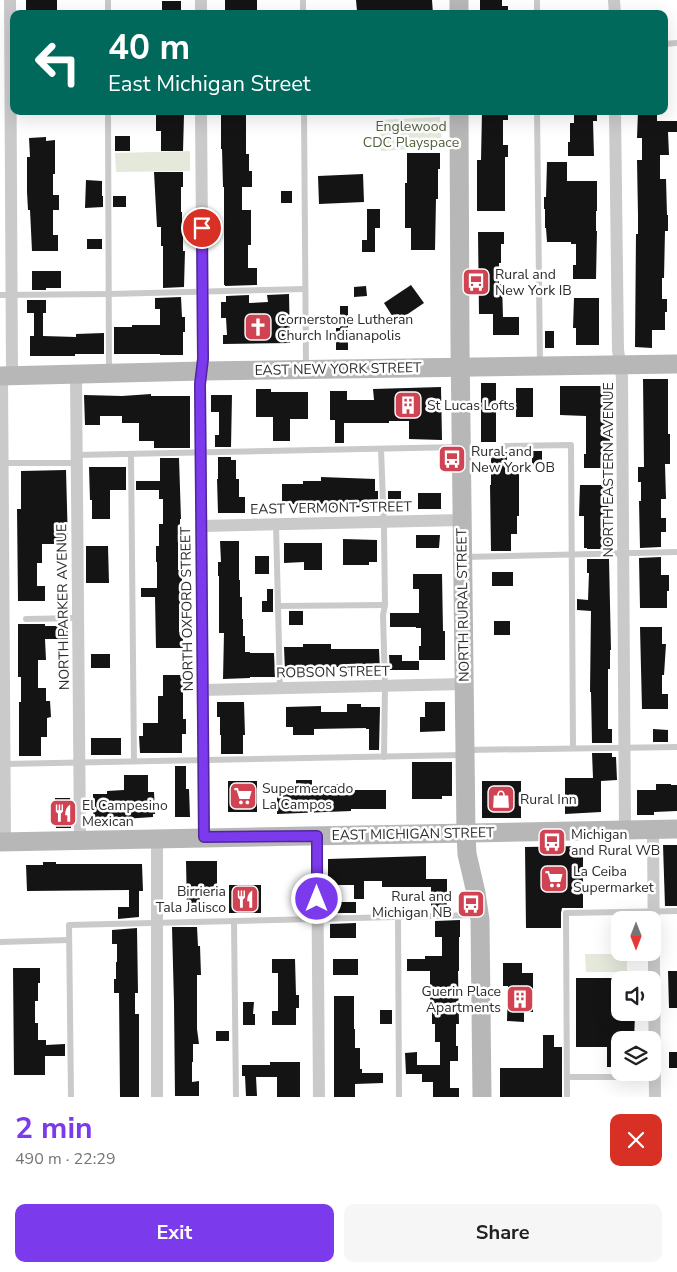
<!DOCTYPE html>
<html lang="en">
<head>
<meta charset="utf-8">
<style>
  :root { --surface:#fff; --page:#f6f6f6; --text:#202124; --muted:#757577; --accent:#7c3aed }
  body { margin:0; font-family:"Nunito Sans",sans-serif; background:var(--page); color:var(--text); height:100vh; display:flex; flex-direction:column; font-size:19px; white-space:nowrap }
  * { box-sizing:border-box; margin:0 }
  p { font-size:16px; color:var(--muted) }
  .icon { flex:none; width:28px; height:28px; fill:none; stroke:currentColor; stroke-width:2; stroke-linecap:round; stroke-linejoin:round }
  .map { position:relative; height:1097px; overflow:hidden }
  .drawer { display:flex; flex-direction:column; background:var(--surface); flex:1 }
  .drawer>* { flex:none }
  .hud { position:absolute; left:10px; top:10px; width:658px; height:105px; border-radius:10px; box-shadow:0 5px 20px #0002; background:#00695c; color:#fff; overflow:hidden }
  .needle { width:32px; rotate:180deg }
  .fabs { position:absolute; left:611px; top:911px; display:grid; gap:10px }
  .fabs a { display:grid; place-items:center; width:50px; height:50px; border-radius:10px; background:var(--surface); box-shadow:0 5px 20px #0002; font-size:25px }
  .pin { position:absolute; display:grid; place-items:center; width:42px; height:42px; color:#fff; margin:-21px; border:2px solid #fff; border-radius:50%; box-shadow:0 1px 5px #0007 }
  .me { position:absolute; width:55px; margin:-28px; rotate:0deg; stroke-linejoin:round; filter:drop-shadow(0 0 4px #0008) }
  .turn { display:flex; align-items:center; gap:18px; height:105px; padding:0 15px; font-size:22px }
  .turn .icon { width:65px; height:65px; stroke-width:2.5 }
  .turn b { display:block; font-size:35px; line-height:42px }
  .round { display:grid; place-items:center; flex:none; width:52px; height:52px; border-radius:10px; background:var(--page) }
  .headline { display:flex; align-items:center; justify-content:space-between; height:85px; padding:0 15px }
  h1 { font-size:30px; font-weight:700; line-height:38px; color:var(--accent) }
  .action { display:flex; gap:10px; margin-top:auto; padding:10px 15px }
  .action a { flex:1; height:58px; border-radius:10px; background:var(--accent); color:#fff; font-size:20px; font-weight:700; line-height:58px; text-align:center }
  .action a+a { background:var(--page); color:var(--text) }
  .map>svg:first-child { display:block }
  .green { fill:#e4e9dc }
  .building { fill:#141414 }
  .lines { fill:none; stroke-linecap:round; stroke-linejoin:round }
  .service { stroke:#cacaca; stroke-width:6 }
  .minor { stroke:#cacaca; stroke-width:12 }
  .secondary { stroke:#b7b7b7; stroke-width:19 }
  .route-casing { stroke:#51269a; stroke-width:12 }
  .route { stroke:#7c3aed; stroke-width:9 }
  .labels { text-anchor:middle; dominant-baseline:central; stroke-width:5; stroke-linejoin:round; paint-order:stroke }
  .park-label { font-size:14px; fill:#526340; stroke:#fff }
  .poi-label { font-size:14px; fill:#2d2d2d; stroke:#fff; text-anchor:start }
  .street-label { font-size:14px; fill:#2d2d2d; stroke:#fff }
</style>
</head>
<body>
<div class="map">
<svg width="677" height="1097" viewBox="0 0 677 1097">
  <rect width="100%" height="100%" fill="#fff"/>
  <g class="green">
    <path d="M440 117 442 147 381 151 380 120Z"/>
    <path d="M190 151V171L116 172 115 153Z"/>
    <path d="M585 954H627V972H586Z"/>
  </g>
  <g class="building">
    <rect x="26" y="0" width="31" height="12"/>
    <rect x="225" y="0" width="32" height="14"/>
    <path d="M356 0H432L433 14H374V10L357 11Z"/>
    <path d="M480 0H502V6H508V14H480Z"/>
    <rect x="162" y="1" width="19" height="13"/>
    <path d="M482 111H508V120H503V145H508V157H505V211H477V160H481Z"/>
    <path d="M574 111H597V121H593L594 156H568V142H570V123H574Z"/>
    <path d="M638 111H657V121H677V132H668L669 155H660V179H666L667 215H668V231H665L664 278H662V299H667V312H665V330H652V348L635 347 636 234H638V215L637 160H642V138H637Z"/>
    <path d="M156 115H184L183 151H161V131H156Z"/>
    <path d="M221 115H246V154H249V171H252V187H242V210H251V245H248V268H257V285L225 286V285H224V187H223L222 149H221Z"/>
    <rect x="115" y="136" width="15" height="15"/>
    <path d="M46 137V141L55 140V174H53V195H59V210H53V235H58V251H32L30 210H28L27 192V157H30L29 138Z"/>
    <path d="M407 153H440V169H438V199H436L435 250H411V228H405V183H407Z"/>
    <path d="M547 162H567V181H597V211H596V231H597L596 279H573V265H576V244H571V242H547L546 228H545V209H544V197H546Z"/>
    <path d="M154 172H183V187H181V212H182V233H183V251H185L184 287 163 288V246H161V227H157Z"/>
    <path d="M363 174 364 202 319 204 318 176Z"/>
    <path d="M86 180 102 181V196H103V207L85 208Z"/>
    <rect x="281" y="191" width="11" height="12"/>
    <rect x="113" y="196" width="13" height="11"/>
    <path d="M367 209H380V228H375V252H362V240H367Z"/>
    <path d="M478 232H504V244H501V263H499V284H502L503 317H519V335H493V314H479Z"/>
    <rect x="87" y="239" width="15" height="10"/>
    <path d="M32 271H61V288H46V290H32Z"/>
    <path d="M411 285 424 303 396 322 384 303Z"/>
    <path d="M366 286 367 296 354 297V287Z"/>
    <path d="M289 294 290 343 223 344V335H227L226 318H221V302H226V296L249 295V303L268 302 267 295Z"/>
    <path d="M181 297 182 317H185V332H183V355H160V354H114V327H132V325H160V309H155V298Z"/>
    <path d="M574 298H599V345H576V328H573Z"/>
    <path d="M27 300H46V313H43V336L76 337V334L104 333V354H75V356H30V336H34V313H27Z"/>
    <path d="M340 306H348V350H336V328H340Z"/>
    <rect x="545" y="331" width="9" height="17"/>
    <path d="M643 379H668V434H670V464H665L666 499H661V518H666V532H661V547L640 548 639 501H641V482H638V467H644Z"/>
    <rect x="481" y="383" width="15" height="59"/>
    <path d="M560 386H611V417H610V441H608V468H584V454H586V416L560 415Z"/>
    <path d="M441 387 442 440 409 439V421H389V423H344V443H335V420H330V391H347V400H374L373 389Z"/>
    <rect x="516" y="388" width="17" height="29"/>
    <path d="M256 389H271V392H308V419H290V441H273V417H256Z"/>
    <path d="M151 394V396H190V448H154V441H139V423H122V416H100V425H85L84 395 122 396Z"/>
    <path d="M211 395H232L231 447H215V435H219V412H211Z"/>
    <rect x="532" y="451" width="10" height="14"/>
    <path d="M491 452H507V469H519V516H517V534H511V551H491L490 485H491Z"/>
    <path d="M218 457H231V460H236V479H239V497H245V513H218L217 479H218Z"/>
    <path d="M160 458H179L181 519H180V539H178V570H182V605H179V632H183V648H156L155 597H141V588H157V562H156V546H159V524H163V499H159V490H136V481H160Z"/>
    <path d="M89 467H126V490H110V519H92V500H90Z"/>
    <path d="M66 470 68 544H42V563H37V586H45V601H18L17 509H21V471Z"/>
    <path d="M321 477 375 479V491H378V507L303 508V504H282V484H303V481H321Z"/>
    <path d="M580 485H608L609 549H587V548H584V516H579Z"/>
    <rect x="388" y="491" width="13" height="20"/>
    <rect x="418" y="493" width="23" height="16"/>
    <path d="M416 535H440L439 548H416Z"/>
    <path d="M343 539 377 540V562H369V565H343Z"/>
    <path d="M220 541H239V580H240V597H242V619H243V636H245V652H250V653H274L275 677H250V678L223 679 224 633H219V576H218V562H221Z"/>
    <path d="M284 543H322V570H304V562L284 563Z"/>
    <path d="M86 546H108L109 583H86Z"/>
    <rect x="255" y="556" width="14" height="18"/>
    <path d="M661 557V575H669V591H667V608H640L639 558Z"/>
    <path d="M587 559H609L611 650H610V669H608V729H612V743H592L591 692H590L591 611 577 610V599L588 600 589 573H587Z"/>
    <rect x="492" y="572" width="21" height="14"/>
    <path d="M413 574H442L443 631H445V660H419V646H421V628H416V627H390V613H419V589H413Z"/>
    <path d="M267 589H273V612H262V601H267Z"/>
    <rect x="289" y="611" width="14" height="14"/>
    <rect x="494" y="621" width="16" height="14"/>
    <path d="M18 624H45V626H68V639H45L46 660H38V688H46V701H50L51 717 47 718V737H41V756H19V702H21V677H18Z"/>
    <path d="M640 627H662V644H666L664 675H662V694H668V709H642Z"/>
    <path d="M303 644H331V649H379L380 671H346V667H320V671H285L284 647H303Z"/>
    <rect x="91" y="654" width="19" height="14"/>
    <path d="M389 655H402V661H419V670H390Z"/>
    <path d="M163 675H183V719H186V734H182V753H140L139 736H143V723H158V696H163Z"/>
    <path d="M217 702H244L245 735H243V754H221V735H220V717H217Z"/>
    <path d="M425 702H445V731L420 732V717H425Z"/>
    <path d="M347 704H361V707H380L379 750H369V729H366V728L314 729V735H293V727H286V707L321 706V712H347Z"/>
    <path d="M653 729 668 730V742H653Z"/>
    <rect x="91" y="738" width="30" height="17"/>
    <path d="M592 753H612V757H616L617 780 601 781V812L565 814V778H593Z"/>
    <path d="M412 762H452V796H442V799H412Z"/>
    <path d="M175 766H186V789H189L190 817H175Z"/>
    <path d="M124 775H148V792H154L155 814H153V817L123 819H93V794H107V791L124 790Z"/>
    <path d="M296 780H312V787H335V784H351V790H386V809H351V811L277 814V790H296Z"/>
    <rect x="228" y="781" width="29" height="31"/>
    <rect x="482" y="781" width="39" height="37"/>
    <path d="M656 784H671V785H677V811L654 812V815H637V790H656Z"/>
    <path d="M55 798H70L71 828H56Z"/>
    <path d="M663 845H677V906H665Z"/>
    <path d="M583 846V908H562L561 913V928H526L525 847Z"/>
    <path d="M426 856V879H447V911H431V887H382V881H364V899H354V885H328V859Z"/>
    <path d="M186 861H217V889H200V910H187Z"/>
    <path d="M43 862H56V864H142L143 891H139V917L118 919V907H129V890L27 891 26 865H43Z"/>
    <rect x="229" y="885" width="32" height="28"/>
    <rect x="328" y="902" width="28" height="11"/>
    <path d="M460 920V937H459V971H458L459 1024H456V1046H458V1061H450V1088H459V1097H433V1082H422V1074H406L405 1053 417 1052V1065H440V1042H435V1024H432V1007H430V971H407V959H425V956H442V937H435V921Z"/>
    <path d="M356 923V938H330V924Z"/>
    <path d="M172 927H197L198 946H200L201 975H197V1029L199 1044H193V1062H192V1082L199 1081V1096H175L174 1003Z"/>
    <path d="M137 928 138 993H135V1014H139V1097H120L119 993H114V979H116V962H117V944H112V930Z"/>
    <path d="M272 959H295L296 995H299V1008H296V1025H272V1011H278V973H272Z"/>
    <rect x="333" y="959" width="25" height="16"/>
    <path d="M503 963H522V973H533V1012H524V1022L507 1021 508 986H503Z"/>
    <path d="M13 968H40V983H38V1001H35V1023H38V1040H46V1045L65 1044V1056H45V1075H14Z"/>
    <path d="M668 971H677V1008H669Z"/>
    <path d="M576 978H620V1012H633V1015H635L634 1040H620V1067H607V1047H576Z"/>
    <path d="M334 996H354V1029H355V1048H360V1069H362V1073H383V1083L355 1084V1097H334Z"/>
    <path d="M243 1002H254L253 1014H255V1025H243Z"/>
    <rect x="380" y="1010" width="12" height="14"/>
    <rect x="216" y="1031" width="13" height="10"/>
    <path d="M543 1035H554V1047H562V1097H500V1068H543Z"/>
    <rect x="669" y="1052" width="8" height="16"/>
    <path d="M270 1062H300V1097H277V1077H256L257 1096H246L245 1076H242V1065H270Z"/>
  </g>
  <g class="lines">
    <g class="service">
      <path d="M108 0V14"/>
      <path d="M303 0V14"/>
      <path d="M537 14V0"/>
      <path d="M664 44 677 43"/>
      <path d="M108 111 109 372"/>
      <path d="M304 111 306 368"/>
      <path d="M537 111 540 365"/>
      <path d="M0 295 109 294 305 289"/>
      <path d="M506 446 571 445 573 748"/>
      <path d="M381 449 384 529 385 605 383 615 385 686 384 757"/>
      <path d="M131 454 134 761"/>
      <path d="M76 455 460 447"/>
      <path d="M2 463H76"/>
      <path d="M276 524 280 688"/>
      <path d="M463 557 677 552"/>
      <path d="M278 606 385 605"/>
      <path d="M26 619 78 618"/>
      <path d="M466 750 677 747"/>
      <path d="M4 764 464 755"/>
      <path d="M398 917 399 1097"/>
      <path d="M234 921 236 1097"/>
      <path d="M0 942 69 940"/>
      <path d="M567 1077H654"/>
      <path d="M71 1097 69 925 476 915"/>
      <path d="M567 1097 566 913 677 911"/>
    </g>
    <g class="minor">
      <path d="M10 0 12 376"/>
      <path d="M201 0V14"/>
      <path d="M614 0 615 14"/>
      <path d="M201 111 203 359 200 384 204 837"/>
      <path d="M615 111 618 350 622 377 625 829"/>
      <path d="M76 374 80 840"/>
      <path d="M2 376 5 842"/>
      <path d="M201 526 462 520"/>
      <path d="M203 690 464 684"/>
      <path d="M653 829 655 1097"/>
      <path d="M317 836 319 1097"/>
      <path d="M157 838V1097"/>
    </g>
    <g class="secondary">
      <path d="M459 0V14"/>
      <path d="M459 111 460 344 466 833 467 854 476 893 480 920 482 1097"/>
      <path d="M0 376 202 371 677 364"/>
      <path d="M0 842 677 829"/>
    </g>
  </g>
  <g class="lines">
    <g class="route-casing">
      <path id="route" d="M202 228 203 359 200 384 204 837 317 836V899"/>
    </g>
    <use href="#route" class="route"/>
  </g>
  <defs>
    <g id="bus-square" transform="scale(1.4375)"><rect x="-9" y="-9" width="18" height="18" rx="4" fill="#d04353" stroke="#fff"/><path d="M-5-6H5V4H4V6H2V4H-2V6H-4V4H-5ZM-3.5-4V0h7V-4ZM-3.5 1.2v1.5H-2V1.2ZM2 1.2v1.5H3.5V1.2Z" fill="#fff"/></g>
    <g id="church-square" transform="scale(1.4375)"><rect x="-9" y="-9" width="18" height="18" rx="4" fill="#d04353" stroke="#fff"/><path d="M-1.2-6h2.4v3.5h3.3v2.4h-3.3V6h-2.4V-.1h-3.3v-2.4h3.3Z" fill="#fff"/></g>
    <g id="building-square" transform="scale(1.4375)"><rect x="-9" y="-9" width="18" height="18" rx="4" fill="#d04353" stroke="#fff"/><path d="M-4-6H4V6H1V3H-1V6H-4ZM-2.5-4.3h1.7v1.8h-1.7ZM.8-4.3h1.7v1.8H.8ZM-2.5-1h1.7V.8h-1.7ZM.8-1h1.7V.8H.8Z" fill="#fff"/></g>
    <g id="supermarket-square" transform="scale(1.4375)"><rect x="-9" y="-9" width="18" height="18" rx="4" fill="#d04353" stroke="#fff"/><path d="M-6-5.5h2.5l.6 2H6L4.5 2H-2.5L-4.4-4H-6ZM-1.5 3.2a1.3 1.3 0 1 0 .1 0ZM3 3.2a1.3 1.3 0 1 0 .1 0Z" fill="#fff"/></g>
    <g id="shop-square" transform="scale(1.4375)"><rect x="-9" y="-9" width="18" height="18" rx="4" fill="#d04353" stroke="#fff"/><path d="M-5-2.5h2.3a2.7 3.5 0 0 1 5.4 0H5L5.5 6h-11ZM-1.5-2.5h3a1.5 2.3 0 0 0-3 0Z" fill="#fff"/></g>
    <g id="restaurant-square" transform="scale(1.4375)"><rect x="-9" y="-9" width="18" height="18" rx="4" fill="#d04353" stroke="#fff"/><path d="M-5-6h1v4h1v-4h1v4h1v-4h1v5L-1.5 .5V6h-2V.5L-5-1ZM5-6V6H3V1.5H1.5Q1.5-4 5-6Z" fill="#fff"/></g>
  </defs>
  <g fill-rule="evenodd">
    <use href="#bus-square" x="476" y="282"/>
    <use href="#church-square" x="258" y="327"/>
    <use href="#building-square" x="408" y="405"/>
    <use href="#bus-square" x="452" y="459"/>
    <use href="#supermarket-square" x="243" y="796"/>
    <use href="#shop-square" x="501" y="799"/>
    <use href="#restaurant-square" x="63" y="813"/>
    <use href="#bus-square" x="552" y="842"/>
    <use href="#supermarket-square" x="554" y="879"/>
    <use href="#restaurant-square" x="245" y="899"/>
    <use href="#bus-square" x="471" y="904"/>
    <use href="#building-square" x="520" y="999"/>
  </g>
  <g class="labels">
    <g class="park-label">
      <text x="411" y="126">Englewood<tspan x="411" dy="16">CDC Playspace</tspan></text>
    </g>
    <g class="poi-label">
      <text x="495" y="274">Rural and<tspan x="495" dy="16">New York IB</tspan></text>
      <text x="277" y="319">Cornerstone Lutheran<tspan x="277" dy="16">Church Indianapolis</tspan></text>
      <text x="427" y="405">St Lucas Lofts</text>
      <text x="471" y="451">Rural and<tspan x="471" dy="16">New York OB</tspan></text>
      <text x="262" y="788">Supermercado<tspan x="262" dy="16">La Campos</tspan></text>
      <text x="520" y="799">Rural Inn</text>
      <text x="82" y="805">El Campesino<tspan x="82" dy="16">Mexican</tspan></text>
      <text x="571" y="834">Michigan<tspan x="571" dy="16">and Rural WB</tspan></text>
      <text x="573" y="871">La Ceiba<tspan x="573" dy="16">Supermarket</tspan></text>
      <text x="226" y="891" text-anchor="end">Birrieria<tspan x="226" dy="16">Tala Jalisco</tspan></text>
      <text x="452" y="896" text-anchor="end">Rural and<tspan x="452" dy="16">Michigan NB</tspan></text>
      <text x="501" y="991" text-anchor="end">Guerin Place<tspan x="501" dy="16">Apartments</tspan></text>
    </g>
    <g class="street-label">
      <text transform="translate(338 369) rotate(-1)">EAST NEW YORK STREET</text>
      <text transform="translate(608 470) rotate(-90)">NORTH EASTERN AVENUE</text>
      <text transform="translate(331 508) rotate(-1)">EAST VERMONT STREET</text>
      <text transform="translate(463 605) rotate(-91)">NORTH RURAL STREET</text>
      <text transform="translate(63 607) rotate(-91)">NORTH PARKER AVENUE</text>
      <text transform="translate(187 609) rotate(-91)">NORTH OXFORD STREET</text>
      <text transform="translate(333 672) rotate(-1)">ROBSON STREET</text>
      <text transform="translate(413 834) rotate(-1)">EAST MICHIGAN STREET</text>
    </g>
  </g>
</svg>
<div class="fabs">
<a><svg class="needle" viewBox="-14 -14 28 28"><path d="M0-13l5 13h-10z" fill="#e53935"/><path d="M0 13l5-13h-10z" fill="#757577"/></svg></a>
<a><svg class="icon" aria-label="sound" viewBox="0 0 24 24"><path d="M4 9h4l5-4v14l-5-4H4zM17 9q2 3 0 6"/></svg></a>
<a><svg class="icon" aria-label="layers" viewBox="0 0 24 24"><path d="M12 4l9 5-9 5-9-5zM3 14l9 5 9-5"/></svg></a>
</div>
<div class="pin" style="left:202px;top:228px;background:#d93025"><svg class="icon" aria-label="arrive" viewBox="0 0 24 24"><path d="M6 21V4h12l-3 4 3 4H6"/></svg></div>
<svg class="me" style="left:317px;top:899px" viewBox="-20 -20 40 40"><circle r="17" fill="#7c3aed" stroke="#fff" stroke-width="3"/><path d="M0-11L8 9 0 5-8 9z" fill="#fff"/></svg>
<div class="hud">
<div class="turn"><svg class="icon" aria-label="left" viewBox="0 0 24 24"><path d="M17 20v-9H6M10 6l-5 5 5 5"/></svg><div><b>40 m</b>East Michigan Street</div></div>
</div>
</div>
<section class="drawer">
<div class="headline"><div><h1>2 min</h1><p>490 m · 22:29</p></div><a class="round" style="background:#d93025;color:#fff"><svg class="icon" aria-label="close" viewBox="0 0 24 24"><path d="M6 6l12 12M18 6L6 18"/></svg></a></div>
<div class="action"><a>Exit</a><a>Share</a></div>
</section>
</body>
</html>
